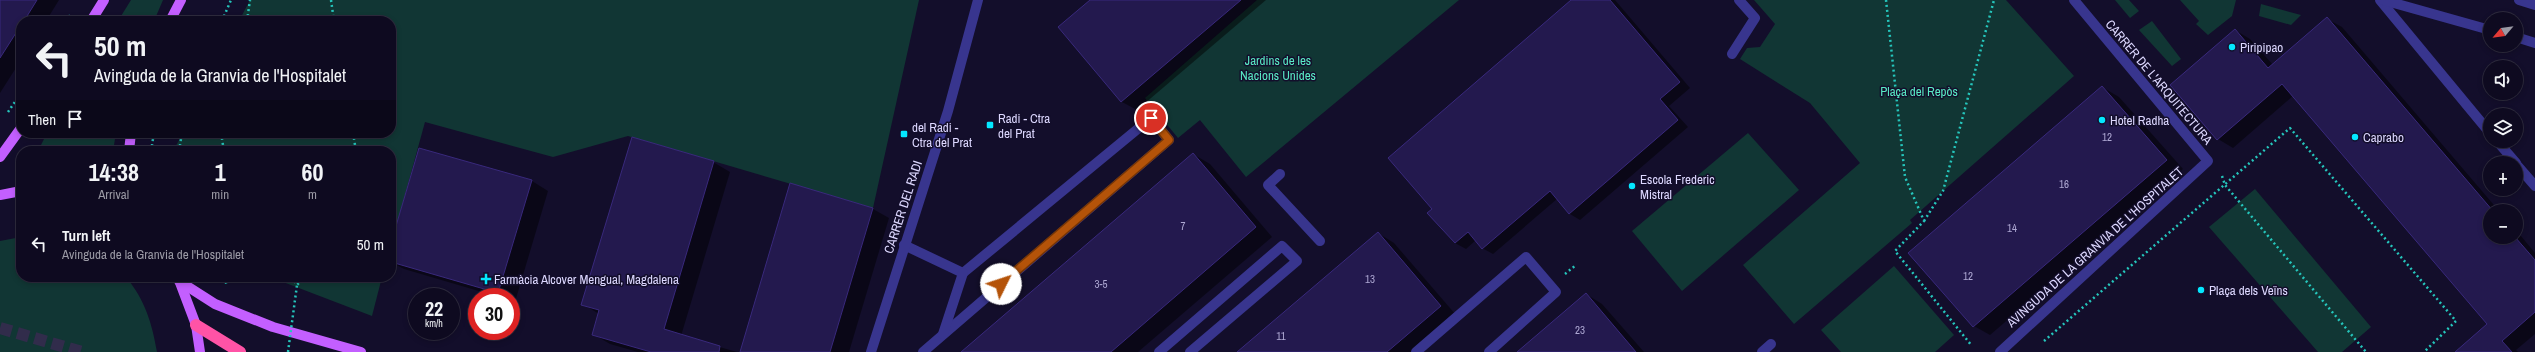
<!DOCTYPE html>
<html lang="en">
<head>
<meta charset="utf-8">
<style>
  :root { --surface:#0e0a20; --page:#1c182d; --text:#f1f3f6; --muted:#9b9aa5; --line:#2e2b3e }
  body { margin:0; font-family:"Archivo Narrow",sans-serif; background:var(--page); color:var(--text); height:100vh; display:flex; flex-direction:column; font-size:15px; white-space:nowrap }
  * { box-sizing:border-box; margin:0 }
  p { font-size:13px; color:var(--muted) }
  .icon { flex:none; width:22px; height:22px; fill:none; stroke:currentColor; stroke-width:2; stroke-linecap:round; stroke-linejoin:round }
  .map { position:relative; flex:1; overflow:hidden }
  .side { position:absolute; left:16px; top:146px; width:380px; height:136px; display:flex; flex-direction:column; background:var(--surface); border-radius:16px; box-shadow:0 2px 6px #0003,0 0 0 1px var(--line) }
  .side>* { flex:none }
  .hud { position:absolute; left:16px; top:16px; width:380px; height:122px; border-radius:16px; box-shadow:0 2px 6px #0003,0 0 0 1px var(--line); background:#0e0a20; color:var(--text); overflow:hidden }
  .needle { width:26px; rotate:241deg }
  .fabs { position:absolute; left:2483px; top:12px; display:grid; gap:8px }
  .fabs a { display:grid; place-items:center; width:40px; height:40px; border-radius:50%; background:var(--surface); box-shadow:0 2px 6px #0003,0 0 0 1px var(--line); font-size:20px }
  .speed { position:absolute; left:408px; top:288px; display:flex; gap:8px; font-size:20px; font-weight:700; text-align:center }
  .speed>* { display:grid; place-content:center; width:52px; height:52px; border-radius:50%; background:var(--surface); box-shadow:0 2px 6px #0003,0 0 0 1px var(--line); line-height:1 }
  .speed small { font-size:10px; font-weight:400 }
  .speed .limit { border:6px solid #d22; background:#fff; color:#111 }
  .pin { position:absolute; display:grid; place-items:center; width:34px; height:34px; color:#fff; margin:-17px; border:2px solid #fff; border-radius:50%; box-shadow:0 1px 4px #0007 }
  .me { position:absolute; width:44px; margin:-22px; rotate:49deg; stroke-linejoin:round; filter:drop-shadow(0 0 3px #0008) }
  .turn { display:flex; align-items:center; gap:14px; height:84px; padding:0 12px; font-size:18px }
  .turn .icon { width:52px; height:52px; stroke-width:2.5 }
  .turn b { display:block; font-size:28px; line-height:34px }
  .then { display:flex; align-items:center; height:38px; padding:0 12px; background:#0003; gap:8px; font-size:15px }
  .eta { display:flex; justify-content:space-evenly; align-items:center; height:68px; text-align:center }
  .eta b { font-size:24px; font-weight:700; line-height:28px }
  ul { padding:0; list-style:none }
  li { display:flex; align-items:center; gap:12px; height:60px; padding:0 12px }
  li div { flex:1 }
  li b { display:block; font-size:15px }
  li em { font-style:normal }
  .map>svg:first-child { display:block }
  .green { fill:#113634 }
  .shadow { fill:#0007 }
  .building { fill:#23194e; stroke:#39297c }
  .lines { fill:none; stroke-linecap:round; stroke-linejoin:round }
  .highway-tunnel { stroke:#312c4b; stroke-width:12; stroke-dasharray:12 6; stroke-linecap:butt }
  .path { stroke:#25c6bc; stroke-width:2.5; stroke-dasharray:2 3; stroke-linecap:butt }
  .minor { stroke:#38358e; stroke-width:10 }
  .major { stroke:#c35fff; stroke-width:10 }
  .highway { stroke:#ff53a6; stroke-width:12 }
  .path-bridge { stroke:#25c6bc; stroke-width:2.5; stroke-dasharray:2 3; stroke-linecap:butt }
  .route-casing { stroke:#753606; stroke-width:10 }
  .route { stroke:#b45309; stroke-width:7 }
  .poi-dot { fill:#04e7ff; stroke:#130e2b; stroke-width:1.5 }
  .labels { text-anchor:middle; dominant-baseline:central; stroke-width:3; stroke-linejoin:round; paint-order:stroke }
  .number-label { font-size:11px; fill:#aea8d3 }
  .poi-label { font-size:13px; fill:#ddd8ff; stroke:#130e2b; text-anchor:start }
  .park-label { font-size:13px; fill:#59eac5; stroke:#130e2b }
  .street-label { font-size:13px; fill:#ddd8ff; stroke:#130e2b }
</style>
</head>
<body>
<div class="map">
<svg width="2535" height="352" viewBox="0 0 2535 352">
  <rect width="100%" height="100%" fill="#130e2b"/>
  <g class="green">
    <path d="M131 0H163L154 21H118Z"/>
    <path d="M250 0H919L873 208 628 136 553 157 425 122 391 246V151H173L183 133H391V21H239Z"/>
    <path d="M1257 0H1459L1246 177 1200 120 1178 138 1145 98Z"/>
    <path d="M1754 0H2006L2074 76 1910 220 1912 223 1794 324 1743 265 1860 163 1810 103 1740 59 1747 48 1760 47 1775 24Z"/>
    <path d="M2115 0H2129L2139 11 2130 18Z"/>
    <path d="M2180 0H2236L2232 16 2208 35 2196 24 2199 21Z"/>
    <path d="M2261 4 2301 15 2291 25 2259 16Z"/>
    <path d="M2152 21 2181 59 2172 66 2139 30Z"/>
    <path d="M47 133H116L113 151H92L41 145Z"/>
    <path d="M1748 133 1799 190 1682 291 1632 231Z"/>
    <path d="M2255 189 2371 327 2342 352H2318L2209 227Z"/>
    <path d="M21 237V277H126C145 300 152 323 157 352H0V241Z"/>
    <path d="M1894 266 1954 335 1935 352H1841L1821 330Z"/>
    <path d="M270 277H382L372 316Z"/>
  </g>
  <g class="shadow">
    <path d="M0 0H59L46 21H21V60L0 93Z"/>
    <path d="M1091 0H1266L1137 110 1122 102 1059 28Z"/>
    <path d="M1573 0H1615L1690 88 1669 106 1688 127 1580 220 1570 214 1557 199 1493 254 1482 248 1476 240 1466 249 1455 243 1429 213Z"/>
    <path d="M2327 19 2342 27 2499 211H2490V237H2516V230L2535 253V334L2516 350 2518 352H2456L2488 324 2293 96 2233 148 2218 139 2235 30 2250 39 2273 65Z"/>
    <path d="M2102 87 2119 97 2183 169 1990 335 1974 326Z"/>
    <path d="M1193 154 1210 164 1272 237 1138 352H963Z"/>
    <path d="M713 162 730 172 681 336 737 352H638L610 344 593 334 599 314 583 304Z"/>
    <path d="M532 181 548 191 515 302 511 300V297H499L404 269 391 262V247Z"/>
    <path d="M873 209 889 218 849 352H741Z"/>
    <path d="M1378 233 1394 243 1456 315 1414 352H1239Z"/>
    <path d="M1586 294 1602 304 1644 352H1518Z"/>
  </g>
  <g class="building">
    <path d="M0 0H37L24 21H21V25L0 58Z"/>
    <path d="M1090 0H1241L1121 102 1058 27Z"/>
    <path d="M1571 0H1610L1680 82 1660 99 1678 120 1569 214 1550 191 1482 249 1468 232 1455 243 1427 213 1432 209 1388 158Z"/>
    <path d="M2327 17 2493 211H2490V237H2515L2535 260V312L2502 341 2512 352H2455L2487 324 2282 84 2217 140 2170 85 2235 29 2268 68Z"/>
    <path d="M2102 86 2167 160 1973 327 1908 253Z"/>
    <path d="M632 137 714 161 664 329 720 346 719 352H651L592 335 599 310 581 305Z"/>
    <path d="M419 148 532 180 498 293 391 262V243Z"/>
    <path d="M1193 153 1256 227 1111 352H961Z"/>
    <path d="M790 183 873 208 830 352H740Z"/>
    <path d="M1378 232 1441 306 1387 352H1237Z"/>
    <path d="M1586 293 1636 352H1517Z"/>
  </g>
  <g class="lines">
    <path class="highway-tunnel" d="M0 328 82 352"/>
    <g class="path">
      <path d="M331 0 334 21"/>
      <path d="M1886 0 1905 177 1924 221 1895 251 1972 346"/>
      <path d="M66 21 71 14"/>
      <path d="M222 21 231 0"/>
      <path d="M247 21 250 0"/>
      <path d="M8 112 21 93"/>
      <path d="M221 133 224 151"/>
      <path d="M353 133 356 151"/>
      <path d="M151 151 154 133"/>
      <path d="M179 151 182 133"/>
      <path d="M2222 176 2225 185 2366 352"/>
      <path d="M1924 221 1943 191 1994 0"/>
      <path d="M1565 274 1576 265"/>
      <path d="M224 277 227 286"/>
      <path d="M292 277 297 285 304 277"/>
      <path d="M2044 341 2290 128 2456 321 2424 352"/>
    </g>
    <g class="minor">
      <path d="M2380 0 2490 133"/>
      <path d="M2383 0 2490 30"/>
      <path d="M2519 0 2535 5"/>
      <path d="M2516 37 2535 43"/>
      <path d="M1732 54 1755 18 1739 0"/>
      <path d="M2497 141 2516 163"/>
      <path d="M2516 164 2535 186"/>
      <path d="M1280 174 1268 185 1320 241"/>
      <path d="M904 245 963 273 1151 118 1169 140 923 352"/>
      <path d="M943 334 963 273"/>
      <path d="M871 352 948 111 978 0"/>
      <path d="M1159 352 1282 246 1297 261 1190 352"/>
      <path d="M1416 352 1526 257 1556 292 1489 352"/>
      <path d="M1762 352 1771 344"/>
      <path d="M2000 352 2208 161 2074 0"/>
    </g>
    <g class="major">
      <path d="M91 21 104 0"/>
      <path d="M170 21 181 0"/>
      <path d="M129 151 131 133"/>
      <path d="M0 157 21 128"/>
      <path d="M0 195 21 191"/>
      <path d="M179 280 196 325 200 352"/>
      <path d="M179 281 215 304 273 327 361 352"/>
    </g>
    <path class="highway" d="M196 325 240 352"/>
    <path class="path-bridge" d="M288 352 297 285"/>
  </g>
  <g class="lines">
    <g class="route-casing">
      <path id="route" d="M1001 284 1169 140 1151 118"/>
    </g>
    <use href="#route" class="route"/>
  </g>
  <g class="poi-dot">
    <circle cx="2232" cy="47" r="4"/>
    <circle cx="2102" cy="120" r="4"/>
    <rect x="986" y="121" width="8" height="8" rx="2"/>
    <rect x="900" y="130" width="8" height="8" rx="2"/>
    <circle cx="2355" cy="137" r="4"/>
    <circle cx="1632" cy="186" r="4"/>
    <path d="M484 273h4v4h4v4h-4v4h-4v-4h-4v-4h4z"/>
    <circle cx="2201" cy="290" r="4"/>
  </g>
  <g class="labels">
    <g class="number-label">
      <text x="2107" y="137">12</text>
      <text x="2064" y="184">16</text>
      <text x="1183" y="226">7</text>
      <text x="2012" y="228">14</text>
      <text x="1968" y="276">12</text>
      <text x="1370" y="279">13</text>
      <text x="1101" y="284">3-5</text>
      <text x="1580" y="330">23</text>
      <text x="1281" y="336">11</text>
    </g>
    <g class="poi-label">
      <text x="2240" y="47">Piripipao</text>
      <text x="998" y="118">Radi - Ctra<tspan x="998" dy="15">del Prat</tspan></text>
      <text x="2110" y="120">Hotel Radha</text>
      <text x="912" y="127">del Radi -<tspan x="912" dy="15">Ctra del Prat</tspan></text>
      <text x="2363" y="137">Caprabo</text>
      <text x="1640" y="179">Escola Frederic<tspan x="1640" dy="15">Mistral</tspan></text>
      <text x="494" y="279">Farmàcia Alcover Mengual, Magdalena</text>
      <text x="2209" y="290">Plaça dels Veïns</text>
    </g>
    <g class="park-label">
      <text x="1278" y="60">Jardins de les<tspan x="1278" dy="15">Nacions Unides</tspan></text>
      <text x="1919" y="91">Plaça del Repòs</text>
    </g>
    <g class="street-label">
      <text transform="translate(2159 82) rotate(50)">CARRER DE L'ARQUITECTURA</text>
      <text transform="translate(903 207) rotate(-72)">CARRER DEL RADI</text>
      <text transform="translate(2095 247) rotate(-42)">AVINGUDA DE LA GRANVIA DE L'HOSPITALET</text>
    </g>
  </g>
</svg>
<div class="fabs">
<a><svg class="needle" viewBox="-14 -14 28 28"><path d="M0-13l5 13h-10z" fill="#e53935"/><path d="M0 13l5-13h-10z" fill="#9b9aa5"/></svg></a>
<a><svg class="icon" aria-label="sound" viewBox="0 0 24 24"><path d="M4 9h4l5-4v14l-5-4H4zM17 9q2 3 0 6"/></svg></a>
<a><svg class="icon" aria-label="layers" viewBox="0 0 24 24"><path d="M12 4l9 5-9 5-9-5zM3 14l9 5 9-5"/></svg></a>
<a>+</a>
<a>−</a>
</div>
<div class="speed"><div>22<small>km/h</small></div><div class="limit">30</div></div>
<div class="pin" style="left:1151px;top:118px;background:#d93025"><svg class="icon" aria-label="arrive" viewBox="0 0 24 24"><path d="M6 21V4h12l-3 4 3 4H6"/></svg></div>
<svg class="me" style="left:1001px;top:284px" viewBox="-20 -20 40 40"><circle r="19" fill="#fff"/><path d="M0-13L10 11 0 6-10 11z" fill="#b45309"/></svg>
<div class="hud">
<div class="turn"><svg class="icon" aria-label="left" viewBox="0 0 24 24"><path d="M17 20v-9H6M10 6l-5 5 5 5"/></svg><div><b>50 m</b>Avinguda de la Granvia de l'Hospitalet</div></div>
<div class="then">Then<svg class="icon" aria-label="arrive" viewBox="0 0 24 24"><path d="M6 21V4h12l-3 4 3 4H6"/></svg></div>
</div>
<section class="side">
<div class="eta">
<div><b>14:38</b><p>Arrival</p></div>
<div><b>1</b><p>min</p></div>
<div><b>60</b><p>m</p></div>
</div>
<ul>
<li><svg class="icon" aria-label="left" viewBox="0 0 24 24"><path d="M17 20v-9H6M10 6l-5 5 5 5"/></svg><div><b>Turn left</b><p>Avinguda de la Granvia de l'Hospitalet</p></div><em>50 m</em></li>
</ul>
</section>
</div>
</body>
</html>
